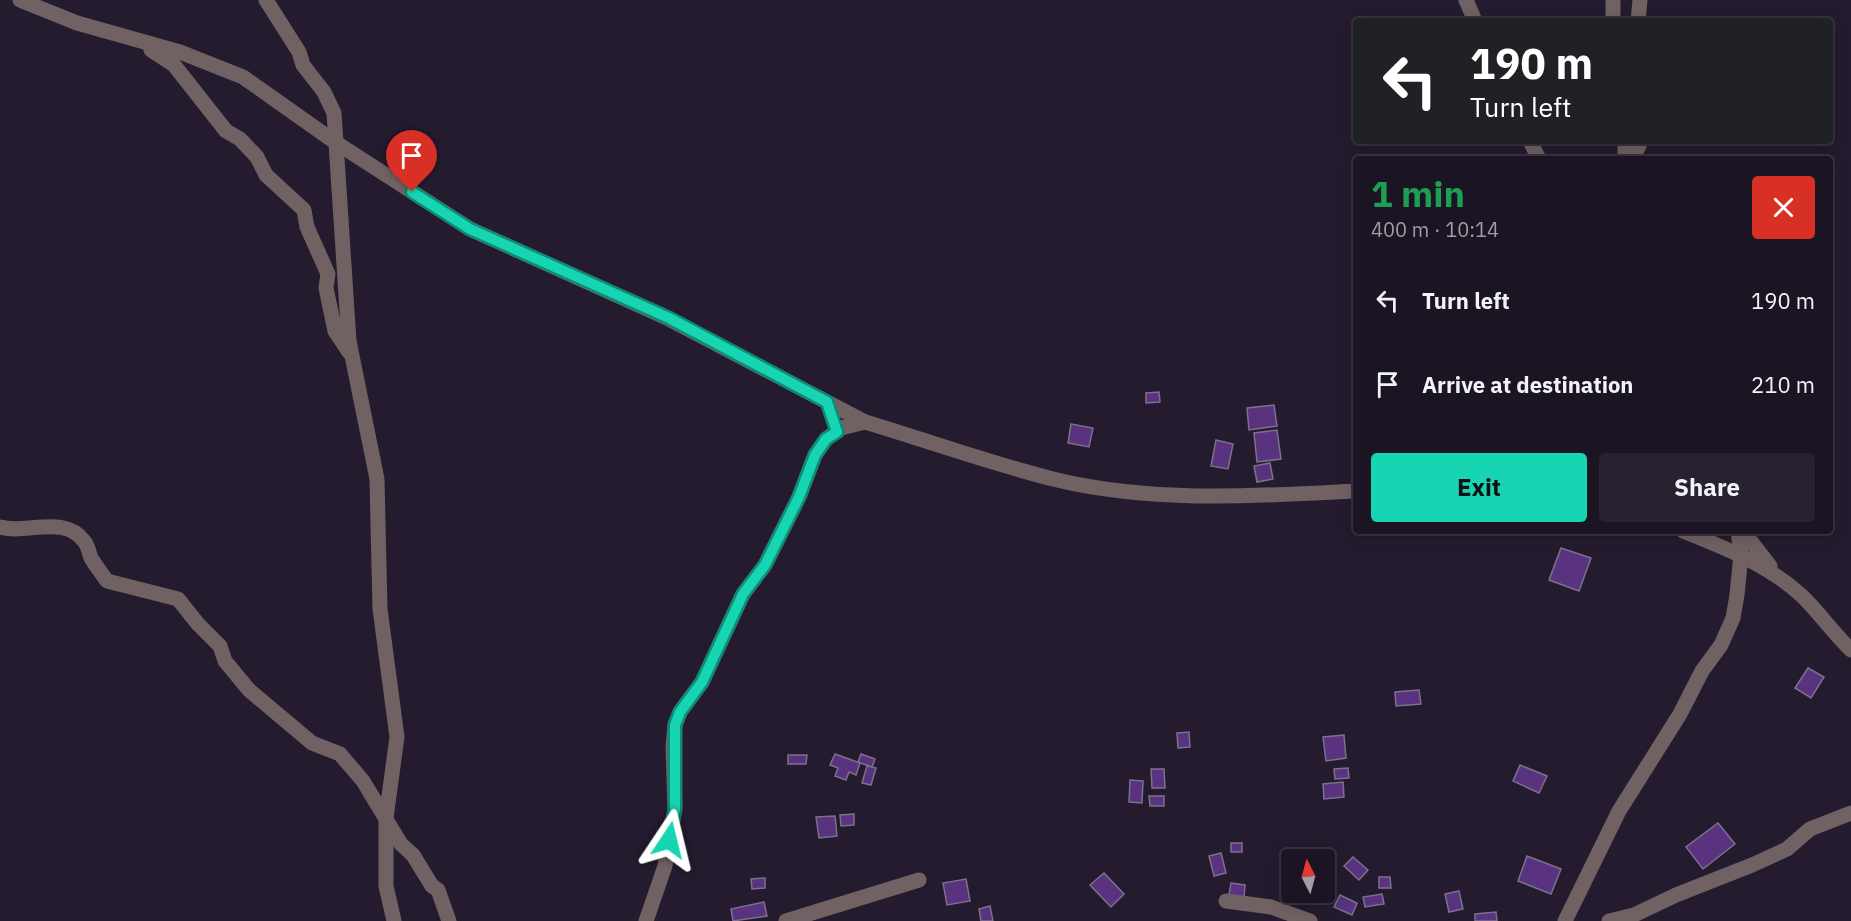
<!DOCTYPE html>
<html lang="en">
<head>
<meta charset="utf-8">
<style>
  :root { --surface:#1b1423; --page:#282130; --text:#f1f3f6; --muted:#a09ea6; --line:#393341; --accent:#17d5b3 }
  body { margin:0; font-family:"IBM Plex Sans",sans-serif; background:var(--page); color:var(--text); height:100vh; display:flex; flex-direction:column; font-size:22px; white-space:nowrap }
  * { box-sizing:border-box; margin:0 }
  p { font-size:20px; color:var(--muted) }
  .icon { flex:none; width:33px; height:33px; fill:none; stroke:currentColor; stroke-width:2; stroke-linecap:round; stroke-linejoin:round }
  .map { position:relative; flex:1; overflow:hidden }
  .side { position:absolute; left:1353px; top:156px; width:480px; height:378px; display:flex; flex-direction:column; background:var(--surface); border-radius:6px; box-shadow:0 3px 15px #0003,0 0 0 2px var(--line) }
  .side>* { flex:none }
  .hud { position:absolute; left:1353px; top:18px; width:480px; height:126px; border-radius:6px; box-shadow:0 3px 15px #0003,0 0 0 2px var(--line); background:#202124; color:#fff; overflow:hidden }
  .needle { width:39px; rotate:354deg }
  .tools { position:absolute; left:1281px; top:849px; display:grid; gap:12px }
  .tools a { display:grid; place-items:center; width:54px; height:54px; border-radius:6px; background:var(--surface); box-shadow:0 3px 15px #0003,0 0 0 2px var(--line); font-size:30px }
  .pin { position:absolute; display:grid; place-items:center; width:51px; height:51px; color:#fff; margin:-62px -26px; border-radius:50% 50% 50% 0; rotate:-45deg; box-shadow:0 0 6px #0007 }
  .pin .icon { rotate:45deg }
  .me { position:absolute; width:66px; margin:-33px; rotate:10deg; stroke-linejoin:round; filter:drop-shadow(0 0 4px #0008) }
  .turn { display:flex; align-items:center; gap:21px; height:126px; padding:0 18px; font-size:27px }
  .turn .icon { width:78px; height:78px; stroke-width:2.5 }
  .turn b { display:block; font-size:42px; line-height:51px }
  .round { display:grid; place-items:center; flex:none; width:63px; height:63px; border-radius:6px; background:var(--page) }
  .summary { display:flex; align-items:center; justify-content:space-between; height:102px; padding:0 18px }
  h1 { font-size:36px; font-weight:700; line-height:45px; color:#1e9e55 }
  .cta { display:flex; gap:12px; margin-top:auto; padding:12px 18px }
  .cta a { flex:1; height:69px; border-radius:6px; background:var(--accent); color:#111; font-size:24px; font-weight:700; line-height:69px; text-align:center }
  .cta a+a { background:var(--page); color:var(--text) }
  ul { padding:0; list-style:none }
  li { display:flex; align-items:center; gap:18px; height:84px; padding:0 18px }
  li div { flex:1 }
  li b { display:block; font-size:22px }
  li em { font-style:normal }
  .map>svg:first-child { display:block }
  .building { fill:#59337f; stroke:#7c718a; stroke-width:1.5 }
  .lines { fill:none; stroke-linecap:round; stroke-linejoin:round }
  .street { stroke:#706262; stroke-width:15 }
  .route-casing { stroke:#0f8a74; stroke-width:15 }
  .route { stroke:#17d5b3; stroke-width:10 }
</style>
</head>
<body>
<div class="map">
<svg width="1851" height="921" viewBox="0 0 1851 921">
  <rect width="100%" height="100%" fill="#241b2f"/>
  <g class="building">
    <path d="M1159 392 1160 402 1146 403V393Z"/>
    <path d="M1274 405 1277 426 1249 430 1247 408Z"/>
    <path d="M1071 424 1093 428 1089 447 1068 443Z"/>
    <path d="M1277 430 1281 459 1257 462 1254 433Z"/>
    <path d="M1216 440 1233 444 1228 469 1211 466Z"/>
    <path d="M1270 463 1273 479 1257 482 1254 466Z"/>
    <path d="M1561 548 1591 558 1579 591 1549 580Z"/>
    <path d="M1808 668 1824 677 1811 698 1795 688Z"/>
    <path d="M1419 690 1421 704 1396 706 1395 692Z"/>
    <path d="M1189 732 1190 747 1178 748 1177 733Z"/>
    <path d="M1344 735 1346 758 1326 761 1323 737Z"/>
    <path d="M835 754 860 763 856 775 849 772 846 780 835 776 838 768 830 765Z"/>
    <path d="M861 754 875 759 872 767 858 762Z"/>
    <path d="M788 755H807L806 764H788Z"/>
    <path d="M1520 765 1547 776 1539 793 1513 781Z"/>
    <path d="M867 766 876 768 871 785 862 783Z"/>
    <path d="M1348 768 1349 778 1335 779 1334 769Z"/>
    <path d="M1151 769H1164L1165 788H1152Z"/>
    <path d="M1130 780 1143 781 1142 803 1129 802Z"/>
    <path d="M1343 782 1344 797 1324 799 1323 784Z"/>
    <path d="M1149 796H1164V806H1150Z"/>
    <path d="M854 814V825L841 826 840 815Z"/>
    <path d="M835 816 837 836 819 838 816 817Z"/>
    <path d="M1718 823 1735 844 1703 869 1686 847Z"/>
    <rect x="1231" y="843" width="11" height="9"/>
    <path d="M1221 853 1226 873 1214 876 1209 856Z"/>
    <path d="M1527 856 1561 869 1551 894 1518 881Z"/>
    <path d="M1353 857 1368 870 1359 880 1344 866Z"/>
    <path d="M1104 873 1124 894 1111 907 1090 885Z"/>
    <path d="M1379 877H1390L1391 888H1379Z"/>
    <path d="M765 878V888L752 889 751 879Z"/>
    <path d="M966 879 970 901 947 905 943 883Z"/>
    <path d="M1231 883 1245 885 1244 897 1229 895Z"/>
    <path d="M1459 891 1463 909 1449 912 1445 894Z"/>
    <path d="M1382 894 1384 904 1365 907 1363 897Z"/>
    <path d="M1340 895 1357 903 1352 915 1334 907Z"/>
    <path d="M764 902 767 916 733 921 731 909Z"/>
    <path d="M990 906 993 921H981L979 909Z"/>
    <path d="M1496 912 1497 921H1475V914Z"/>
  </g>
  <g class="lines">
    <g class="street">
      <path d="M20 0 77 23 180 52 243 77 335 142 470 229 669 319 865 422"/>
      <path d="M266 0 299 52 303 65 324 92 334 113 349 341 377 479 380 609 397 737 386 818V886L394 921"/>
      <path d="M1466 0 1475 21"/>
      <path d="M1613 0V21"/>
      <path d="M1638 21 1640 0"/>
      <path d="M151 50 174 65 226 131 240 139 257 157 266 175 304 210 307 227 328 274 326 288 335 331 349 352"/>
      <path d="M1530 141 1539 159"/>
      <path d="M1625 141V159"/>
      <path d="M1632 159 1639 146V141"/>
      <path d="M0 527C25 535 64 514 84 541 88 545 89 553 91 558 96 566 102 574 107 581L178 599 198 624 220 646 225 661 249 690 312 743 340 754 363 781 401 844 413 855 432 886 438 890 449 921"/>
      <path d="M1683 531C1725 548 1767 564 1801 595 1819 612 1833 633 1851 650"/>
      <path d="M1743 531 1770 566"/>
      <path d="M1226 901 1271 907 1310 921"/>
      <path d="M646 921 665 866 675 809 673 747 675 725 680 712 702 682 743 594 765 565 799 497 815 455 826 439 841 428 865 422C929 441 992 464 1057 480 1154 503 1257 496 1356 491"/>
      <path d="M786 921 919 880"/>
      <path d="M1565 921 1619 811 1680 714 1702 671 1721 645 1733 618 1737 595 1741 554 1738 531"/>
      <path d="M1609 921 1634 915 1676 895 1752 865 1787 849 1810 829 1851 813"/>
    </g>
  </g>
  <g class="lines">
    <g class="route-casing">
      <path id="route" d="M412 192 470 229 669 318 827 402 837 432 826 439 815 455 799 497 765 565 743 594 702 682 680 712 675 725V809L669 840"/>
    </g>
    <use href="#route" class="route"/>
  </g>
</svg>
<div class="tools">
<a><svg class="needle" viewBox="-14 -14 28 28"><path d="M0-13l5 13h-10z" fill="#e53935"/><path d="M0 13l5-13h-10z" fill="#a09ea6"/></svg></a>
</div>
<div class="pin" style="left:412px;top:192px;background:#d93025"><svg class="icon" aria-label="arrive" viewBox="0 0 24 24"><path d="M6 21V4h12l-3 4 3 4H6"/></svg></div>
<svg class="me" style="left:669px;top:840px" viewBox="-20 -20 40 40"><path d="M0-17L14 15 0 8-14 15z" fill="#17d5b3" stroke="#fff" stroke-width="4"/></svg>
<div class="hud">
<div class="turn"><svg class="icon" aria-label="left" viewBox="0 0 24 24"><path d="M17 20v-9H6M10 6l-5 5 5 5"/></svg><div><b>190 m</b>Turn left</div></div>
</div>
<section class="side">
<div class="summary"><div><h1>1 min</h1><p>400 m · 10:14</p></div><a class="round" style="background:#d93025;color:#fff"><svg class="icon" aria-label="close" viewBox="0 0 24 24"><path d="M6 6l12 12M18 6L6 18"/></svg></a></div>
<ul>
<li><svg class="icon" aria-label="left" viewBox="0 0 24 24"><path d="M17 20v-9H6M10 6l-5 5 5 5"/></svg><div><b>Turn left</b></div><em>190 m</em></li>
<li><svg class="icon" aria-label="arrive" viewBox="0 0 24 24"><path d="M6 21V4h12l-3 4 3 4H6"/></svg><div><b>Arrive at destination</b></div><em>210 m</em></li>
</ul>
<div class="cta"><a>Exit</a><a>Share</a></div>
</section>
</div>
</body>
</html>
